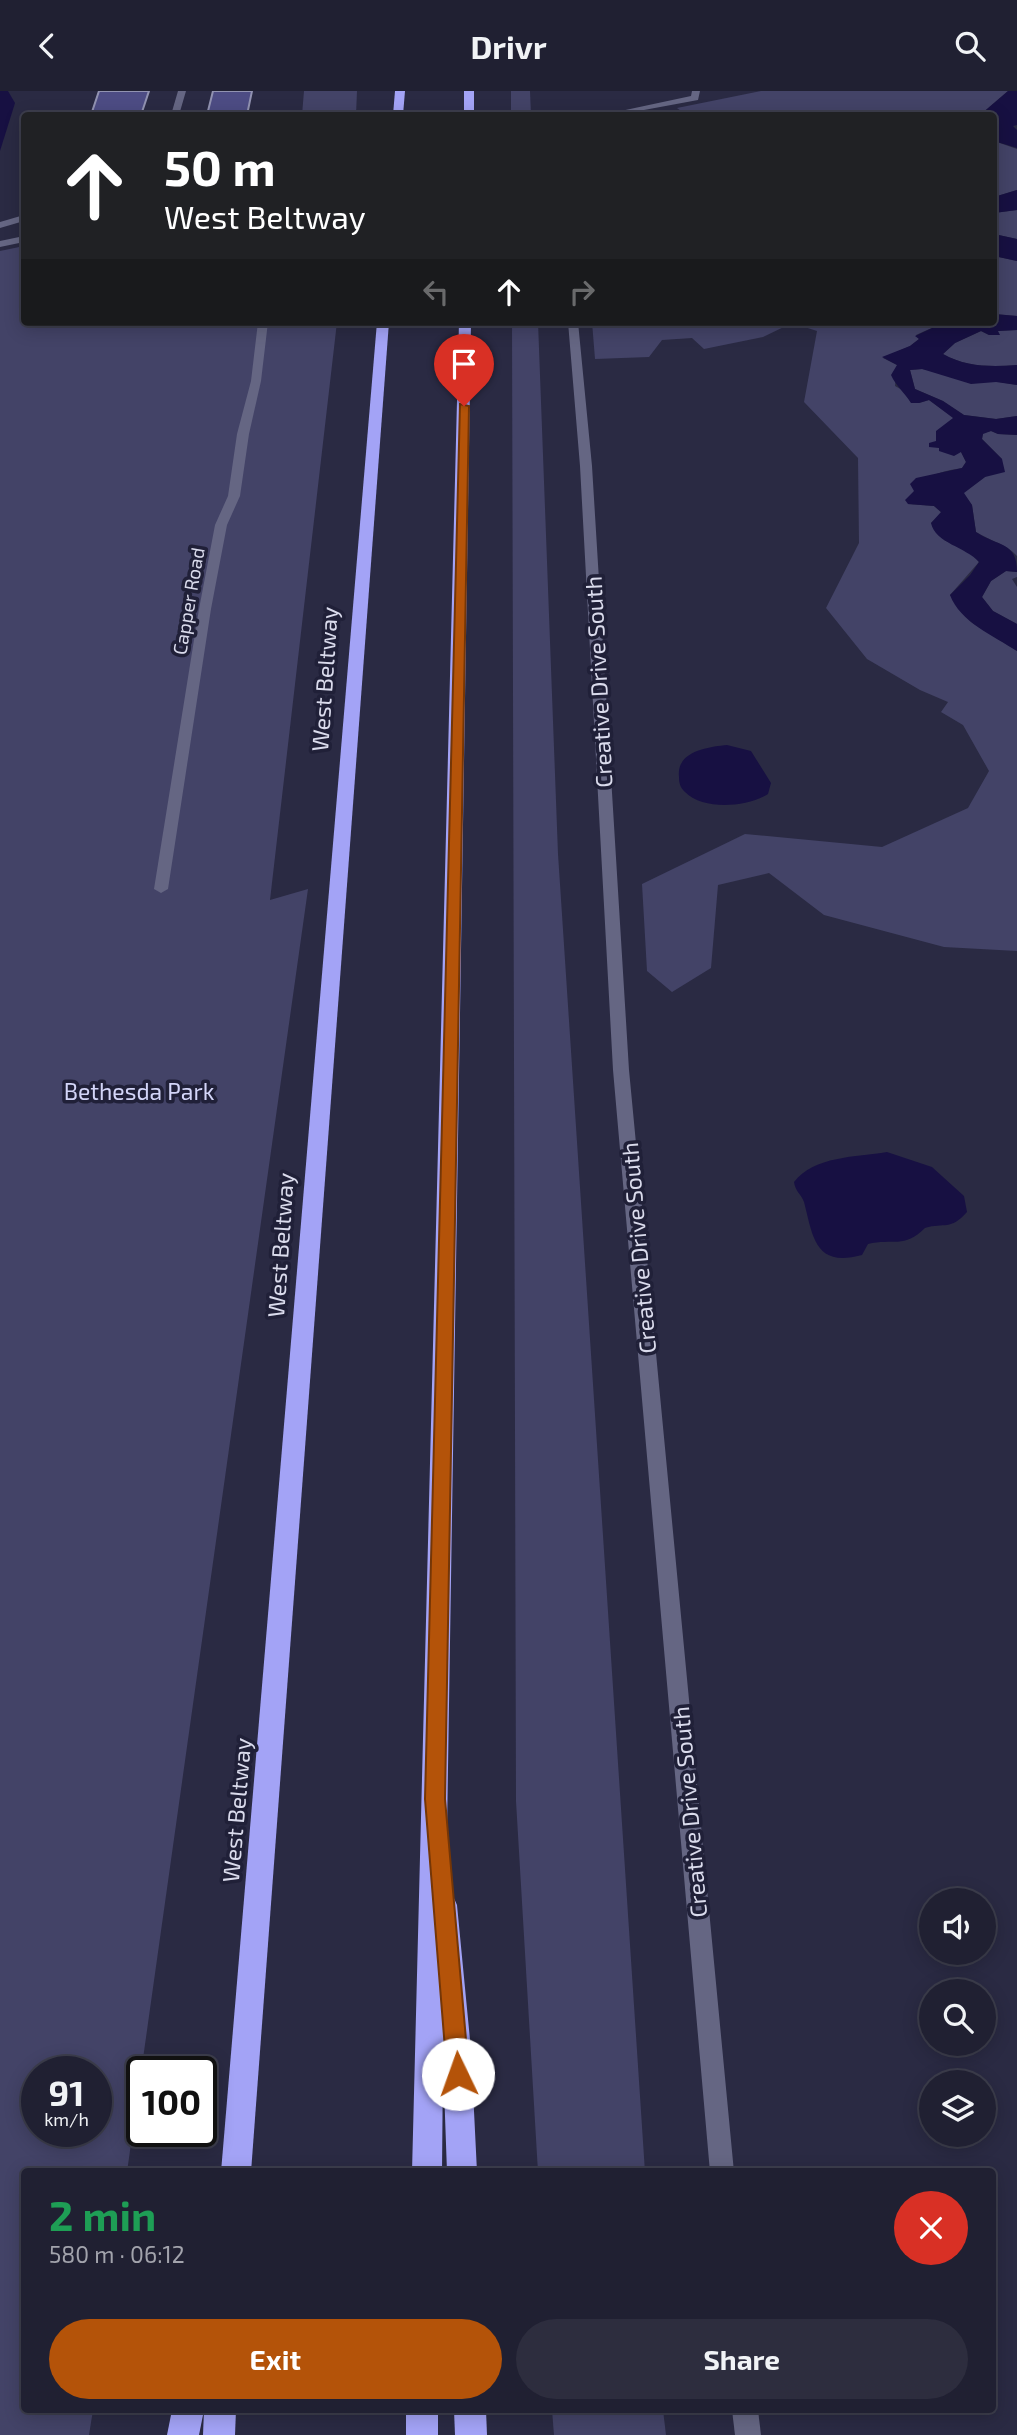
<!DOCTYPE html>
<html lang="en">
<head>
<meta charset="utf-8">
<style>
  :root { --surface:#202032; --page:#2d2d3e; --text:#f1f3f6; --muted:#a2a3ac; --line:#3d3e4d; --accent:#b45309 }
  body { margin:0; font-family:"Exo 2",sans-serif; background:var(--page); color:var(--text); height:100vh; display:flex; flex-direction:column; font-size:26px; white-space:nowrap }
  * { box-sizing:border-box; margin:0 }
  p { font-size:23px; color:var(--muted) }
  .icon { flex:none; width:38px; height:38px; fill:none; stroke:currentColor; stroke-width:2; stroke-linecap:round; stroke-linejoin:round }
  .map { position:relative; flex:1; overflow:hidden }
  .sheet { position:absolute; left:21px; top:2077px; width:975px; height:245px; display:flex; flex-direction:column; background:var(--surface); border-radius:7px; box-shadow:0 4px 18px #0003,0 0 0 2px var(--line) }
  .sheet>* { flex:none }
  .guide { position:absolute; left:21px; top:21px; width:976px; height:214px; border-radius:7px; box-shadow:0 4px 18px #0003,0 0 0 2px var(--line); background:#202124; color:#fff; overflow:hidden }
  .controls { position:absolute; left:919px; top:1797px; display:grid; gap:14px }
  .controls a { display:grid; place-items:center; width:77px; height:77px; border-radius:50%; background:var(--surface); box-shadow:0 4px 18px #0003,0 0 0 2px var(--line); font-size:35px }
  .speed { position:absolute; left:21px; top:1965px; display:flex; gap:14px; font-size:35px; font-weight:700; text-align:center }
  .speed>* { display:grid; place-content:center; width:91px; height:91px; border-radius:50%; background:var(--surface); box-shadow:0 4px 18px #0003,0 0 0 2px var(--line); line-height:1 }
  .speed small { font-size:18px; font-weight:400 }
  .speed .limit { border:4px solid #111; border-radius:10px; background:#fff; color:#111 }
  .pin { position:absolute; display:grid; place-items:center; width:60px; height:60px; color:#fff; margin:-72px -30px; border-radius:50% 50% 50% 0; rotate:-45deg; box-shadow:0 0 7px #0007 }
  .pin .icon { rotate:45deg }
  .me { position:absolute; width:77px; margin:-38px; rotate:357deg; stroke-linejoin:round; filter:drop-shadow(0 0 5px #0008) }
  .turn { display:flex; align-items:center; gap:24px; height:147px; padding:0 28px; font-size:32px }
  .turn .icon { width:91px; height:91px; stroke-width:2.5 }
  .turn b { display:block; font-size:49px; line-height:60px }
  .lanes { display:flex; align-items:center; height:66px; padding:0 28px; background:#0003; justify-content:center; gap:35px; direction:ltr }
  .lanes .off { opacity:.35 }
  .round { display:grid; place-items:center; flex:none; width:74px; height:74px; border-radius:37px; background:var(--page) }
  .overview { display:flex; align-items:center; justify-content:space-between; height:119px; padding:0 28px }
  h1 { font-size:42px; font-weight:700; line-height:52px; color:#1e9e55 }
  .button { display:flex; gap:14px; margin-top:auto; padding:14px 28px }
  .button a { flex:1; height:80px; border-radius:42px; background:var(--accent); color:#fff; font-size:28px; font-weight:700; line-height:80px; text-align:center }
  .button a+a { background:var(--page); color:var(--text) }
  header { display:flex; justify-content:space-between; align-items:center; height:91px; padding:0 28px; background:var(--surface); font-size:32px; font-weight:700 }
  .map>svg:first-child { display:block }
  .green { fill:#434367; fill-rule:evenodd }
  .water { fill:#171042 }
  .building { fill:#4d4c84; stroke:#9192b1; stroke-width:2 }
  .lines { fill:none; stroke-linecap:round; stroke-linejoin:round }
  .minor { fill:#656683; fill-rule:evenodd }
  .highway { fill:#a3a3f6; fill-rule:evenodd }
  .route { fill:#b45309; stroke:#753606; stroke-width:2 }
  .labels { text-anchor:middle; dominant-baseline:central; stroke-width:7; stroke-linejoin:round; paint-order:stroke }
  .far-street-label { font-size:19px; fill:#dadbec; stroke:#202038 }
  .street-label { font-size:23px; fill:#dadbec; stroke:#202038 }
  .park-label { font-size:23px; fill:#d3d5f8; stroke:#202038 }
</style>
</head>
<body>
<header><svg class="icon" aria-label="back" viewBox="0 0 24 24"><path d="M15 5l-7 7 7 7"/></svg>Drivr<svg class="icon" aria-label="search" viewBox="0 0 24 24"><circle cx="10" cy="10" r="6"/><path d="M15 15l6 6"/></svg></header>
<div class="map">
<svg width="1017" height="2344" viewBox="0 0 1017 2344">
  <rect width="100%" height="100%" fill="#2a2a43"/>
  <g class="green">
    <path d="M304 0H357L356 24H302Z"/>
    <path d="M511 0H530L531 24H511Z"/>
    <path d="M761 0H1008L980 24H734L728 22 685 23 677 17Z"/>
    <path d="M994 50 1017 58V99L994 106Z"/>
    <path d="M1017 119V148L994 143V122Z"/>
    <path d="M24 155V231H337L270 809 308 798 127 2081H24V2319H93L89 2344H0V160ZM37 1981H96V2040H37Z"/>
    <path d="M994 165 1017 170V225L994 223Z"/>
    <path d="M512 231H538L558 763 645 2081H538L516 1710Z"/>
    <path d="M592 231H945L916 244 919 248 910 255 883 267 897 274 895 295 904 300 911 311 919 312 929 309 954 327 939 357 961 361 966 371 962 377C933 382 922 385 908 413L934 415 942 422 931 432 944 449 970 461 979 471 950 504 971 531 1017 560V860L944 856 824 824 769 782 718 794 711 877 672 901 647 880 642 793 745 743 882 756 968 717 989 680 963 634 941 621 948 611 920 599 867 568 826 517 859 452 858 367 804 311 817 240 792 232 763 246 704 258 692 247 662 249 649 266 595 268Z"/>
    <path d="M1017 239V274C991 276 966 276 943 263L955 252 981 240 989 244H999L997 240Z"/>
    <path d="M922 278 1017 294V325L996 328 964 324 943 310 915 298 910 279Z"/>
    <path d="M991 340 998 343 1017 344V465C1007 453 990 450 976 441L972 414 963 402 985 386 1002 368 982 348 983 342Z"/>
    <path d="M1006 480 1017 481V486L1012 488 1017 496V533L993 520 982 506 991 490Z"/>
    <path d="M552 2319H663L666 2344H554Z"/>
  </g>
  <g class="water">
    <path d="M0 0H8L15 12 0 60Z"/>
    <path d="M1008 0H1017V34L1013 35 1017 39V57L994 50V24H980Z"/>
    <path d="M1017 99V119L994 122V106Z"/>
    <path d="M994 143 1017 148V170L994 165Z"/>
    <path d="M994 223 1017 225V239L998 240 1000 244H989L981 240 955 252 943 263C966 276 991 276 1017 274V294L996 291 971 293 922 278 910 279 915 298 943 310 964 324 996 328 1017 325V344L998 343 991 340 983 343 982 348 1002 368 1005 381 985 386 964 402 972 414 976 441C998 456 1017 450 1017 481L1006 480 991 490 982 506 993 520 1017 533V560C994 545 960 531 950 504L970 484 979 471C966 456 935 452 931 432L941 421 934 415 908 413 905 409 914 400 910 393 916 387 962 377 966 371 961 361 954 365 939 360V357L929 356V352L936 350V340L953 327 929 309 919 312H911C904 301 896 295 891 284L897 274 882 266 910 255 919 248 915 245 945 231H994Z"/>
    <path d="M727 654 751 660 771 692 768 703C747 716 704 720 685 701 680 696 679 692 679 686 676 660 708 656 727 654Z"/>
    <path d="M887 1061 932 1076 964 1105 967 1121C950 1140 945 1131 925 1137 904 1158 893 1147 868 1153L862 1164C815 1177 813 1146 804 1111 801 1103 795 1100 794 1091 814 1065 856 1066 887 1061Z"/>
  </g>
  <g class="building">
    <path d="M99 0H149L141 24H91Z"/>
    <path d="M213 0H252L247 24H207Z"/>
  </g>
  <g class="lines">
    <g class="minor">
      <path d="M178 0H186L179 24H171Z"/>
      <path d="M692 0H700L698 9 617 24H602L691 5Z"/>
      <path d="M24 124V130L0 137V131Z"/>
      <path d="M24 145V151L0 156V150Z"/>
      <path d="M258 231H268L261 290 249 343 240 405 227 434 211 518 168 798 161 802 154 798 199 518 215 434 228 405 237 343 251 290Z"/>
      <path d="M568 231H578L592 375 629 979 734 2081H710L613 979 580 375Z"/>
      <path d="M732 2319H758L761 2344H735Z"/>
    </g>
    <g class="highway">
      <path d="M395 0H405L403 24H393Z"/>
      <rect x="464" y="0" width="10" height="24"/>
      <path d="M377 231H389L251 2081H221Z"/>
      <path d="M459 231H471L446 1803 453 1805 457 1814 471 1959 477 2081H447L443 1969 442 2081H412Z"/>
      <path d="M172 2319H204L199 2344H167Z"/>
      <path d="M204 2319H236L235 2344H203Z"/>
      <rect x="406" y="2319" width="32" height="25"/>
      <path d="M454 2319H486L487 2344H455Z"/>
    </g>
  </g>
  <path class="route" d="M460 313 469 315 445 1708 469 1983 466 1991 458 1994 451 1991 447 1983 425 1708Z"/>
  <g class="labels">
    <g class="far-street-label">
      <text transform="translate(188 510) rotate(-80)">Capper Road</text>
    </g>
    <g class="street-label">
      <text transform="translate(324 588) rotate(-86)">West Beltway</text>
      <text transform="translate(598 591) rotate(-93)">Creative Drive South</text>
      <text transform="translate(280 1154) rotate(-86)">West Beltway</text>
      <text transform="translate(638 1157) rotate(-95)">Creative Drive South</text>
      <text transform="translate(236 1719) rotate(-85)">West Beltway</text>
      <text transform="translate(689 1721) rotate(-95)">Creative Drive South</text>
    </g>
    <g class="park-label">
      <text x="139" y="1000">Bethesda Park</text>
    </g>
  </g>
</svg>
<div class="controls">
<a><svg class="icon" aria-label="sound" viewBox="0 0 24 24"><path d="M4 9h4l5-4v14l-5-4H4zM17 9q2 3 0 6"/></svg></a>
<a><svg class="icon" aria-label="search" viewBox="0 0 24 24"><circle cx="10" cy="10" r="6"/><path d="M15 15l6 6"/></svg></a>
<a><svg class="icon" aria-label="layers" viewBox="0 0 24 24"><path d="M12 4l9 5-9 5-9-5zM3 14l9 5 9-5"/></svg></a>
</div>
<div class="speed"><div>91<small>km/h</small></div><div class="limit">100</div></div>
<div class="pin" style="left:464px;top:315px;background:#d93025"><svg class="icon" aria-label="arrive" viewBox="0 0 24 24"><path d="M6 21V4h12l-3 4 3 4H6"/></svg></div>
<svg class="me" style="left:458px;top:1983px" viewBox="-20 -20 40 40"><circle r="19" fill="#fff"/><path d="M0-13L10 11 0 6-10 11z" fill="#b45309"/></svg>
<div class="guide">
<div class="turn"><svg class="icon" aria-label="ahead" viewBox="0 0 24 24"><path d="M12 20V5M6 11l6-6 6 6"/></svg><div><b>50 m</b>West Beltway</div></div>
<div class="lanes"><svg class="icon off" aria-label="left" viewBox="0 0 24 24"><path d="M17 20v-9H6M10 6l-5 5 5 5"/></svg><svg class="icon" aria-label="ahead" viewBox="0 0 24 24"><path d="M12 20V5M6 11l6-6 6 6"/></svg><svg class="icon off" aria-label="right" viewBox="0 0 24 24"><path d="M7 20v-9h11M14 6l5 5-5 5"/></svg></div>
</div>
<section class="sheet">
<div class="overview"><div><h1>2 min</h1><p>580 m · 06:12</p></div><a class="round" style="background:#d93025;color:#fff"><svg class="icon" aria-label="close" viewBox="0 0 24 24"><path d="M6 6l12 12M18 6L6 18"/></svg></a></div>
<div class="button"><a>Exit</a><a>Share</a></div>
</section>
</div>
</body>
</html>
